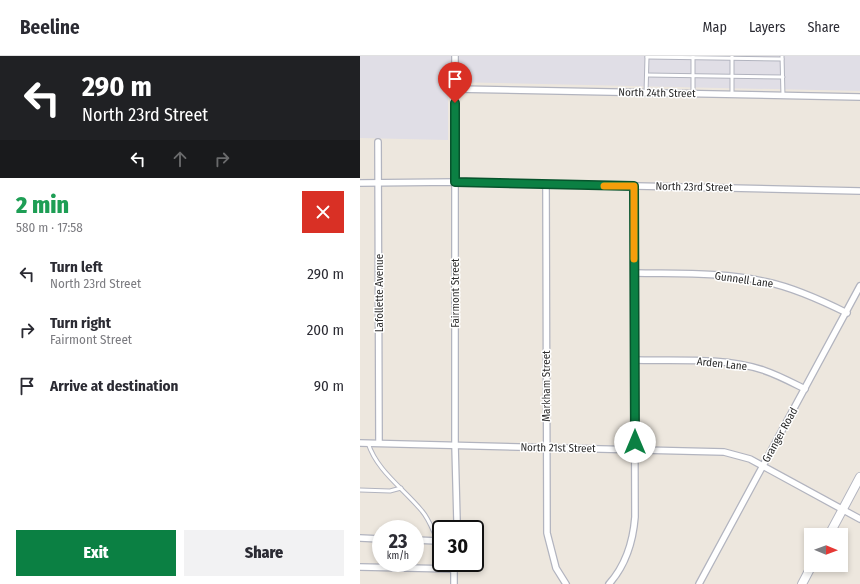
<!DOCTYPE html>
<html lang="en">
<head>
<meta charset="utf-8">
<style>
  :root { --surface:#fff; --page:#f2f2f3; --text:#2b2b33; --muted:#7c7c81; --line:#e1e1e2; --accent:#0b8043 }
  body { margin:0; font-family:"Fira Sans Condensed",sans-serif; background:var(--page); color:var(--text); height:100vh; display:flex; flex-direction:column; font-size:15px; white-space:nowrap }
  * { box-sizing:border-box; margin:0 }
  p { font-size:13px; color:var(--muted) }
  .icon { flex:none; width:22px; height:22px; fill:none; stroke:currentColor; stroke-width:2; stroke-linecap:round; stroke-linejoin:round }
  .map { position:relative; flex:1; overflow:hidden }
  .sheet { display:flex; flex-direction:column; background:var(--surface); width:360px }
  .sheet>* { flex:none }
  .top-card { background:#202124; color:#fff; overflow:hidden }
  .needle { width:26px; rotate:91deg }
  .controls { position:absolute; left:444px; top:472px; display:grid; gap:8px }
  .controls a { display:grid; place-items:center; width:44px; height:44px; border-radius:0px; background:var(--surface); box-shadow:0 2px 6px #0003; font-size:20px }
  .speed { position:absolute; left:12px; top:464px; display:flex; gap:8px; font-size:20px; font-weight:700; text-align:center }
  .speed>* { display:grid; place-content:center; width:52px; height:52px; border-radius:50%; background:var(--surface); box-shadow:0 2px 6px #0003; line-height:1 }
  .speed small { font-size:10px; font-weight:400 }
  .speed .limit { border:2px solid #111; border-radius:6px; background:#fff; color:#111 }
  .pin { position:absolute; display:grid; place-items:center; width:34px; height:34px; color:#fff; margin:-41px -17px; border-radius:50% 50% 50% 0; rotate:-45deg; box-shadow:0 0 4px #0007 }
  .pin .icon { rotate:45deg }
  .me { position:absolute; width:44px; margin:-22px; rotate:0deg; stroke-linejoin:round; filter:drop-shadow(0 0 3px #0008) }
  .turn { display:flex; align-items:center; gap:14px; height:84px; padding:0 16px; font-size:18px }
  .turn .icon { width:52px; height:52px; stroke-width:2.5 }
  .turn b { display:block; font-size:28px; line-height:34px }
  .lanes { display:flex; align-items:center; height:38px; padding:0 16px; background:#0003; justify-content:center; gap:20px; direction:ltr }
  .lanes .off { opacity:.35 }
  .round { display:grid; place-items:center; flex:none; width:42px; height:42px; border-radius:0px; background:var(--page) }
  .head { display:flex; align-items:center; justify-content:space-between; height:68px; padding:0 16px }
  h1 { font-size:24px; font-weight:800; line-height:30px; color:#1e9e55 }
  .cta { display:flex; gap:8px; margin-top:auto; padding:8px 16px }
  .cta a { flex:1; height:46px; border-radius:0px; background:var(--accent); color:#fff; font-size:16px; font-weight:800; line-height:46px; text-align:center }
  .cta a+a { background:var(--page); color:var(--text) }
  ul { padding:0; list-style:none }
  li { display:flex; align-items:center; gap:12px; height:56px; padding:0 16px }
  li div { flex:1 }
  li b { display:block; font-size:15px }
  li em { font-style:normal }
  header { display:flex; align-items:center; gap:24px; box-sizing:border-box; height:56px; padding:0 20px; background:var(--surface); border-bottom:1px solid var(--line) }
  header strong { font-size:19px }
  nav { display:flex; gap:22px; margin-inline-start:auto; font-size:14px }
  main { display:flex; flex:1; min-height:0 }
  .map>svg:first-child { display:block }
  .industrial { fill:#e0dee6 }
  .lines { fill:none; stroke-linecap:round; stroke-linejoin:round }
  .lane-casing { stroke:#b2b4bf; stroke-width:5 }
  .street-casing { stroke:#b2b4bf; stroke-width:8 }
  .secondary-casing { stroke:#b2b4bf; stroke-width:10 }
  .lane { stroke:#fff; stroke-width:3 }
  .street { stroke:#fff; stroke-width:5.5 }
  .secondary { stroke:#fff; stroke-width:8 }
  .route-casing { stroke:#07532c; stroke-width:10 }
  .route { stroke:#0b8043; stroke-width:7 }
  .slow { stroke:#f59e0b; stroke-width:7 }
  .labels { text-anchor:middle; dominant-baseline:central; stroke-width:3; stroke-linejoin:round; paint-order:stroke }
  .street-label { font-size:11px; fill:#2c2c2c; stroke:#fff }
</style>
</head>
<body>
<header>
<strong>Beeline</strong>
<nav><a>Map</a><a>Layers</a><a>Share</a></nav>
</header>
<main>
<section class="sheet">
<div class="top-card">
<div class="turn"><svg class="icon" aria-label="left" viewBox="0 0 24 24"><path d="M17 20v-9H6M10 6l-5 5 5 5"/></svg><div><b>290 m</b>North 23rd Street</div></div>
<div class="lanes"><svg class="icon" aria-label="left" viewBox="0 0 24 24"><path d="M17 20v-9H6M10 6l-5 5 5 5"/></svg><svg class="icon off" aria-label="ahead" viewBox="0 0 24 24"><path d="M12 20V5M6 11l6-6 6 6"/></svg><svg class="icon off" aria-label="right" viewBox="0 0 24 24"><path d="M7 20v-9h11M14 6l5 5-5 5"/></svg></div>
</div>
<div class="head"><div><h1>2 min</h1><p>580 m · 17:58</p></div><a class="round" style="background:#d93025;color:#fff"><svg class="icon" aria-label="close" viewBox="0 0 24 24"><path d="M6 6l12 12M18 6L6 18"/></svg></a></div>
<ul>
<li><svg class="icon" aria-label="left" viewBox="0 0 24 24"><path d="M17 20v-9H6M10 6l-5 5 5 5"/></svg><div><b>Turn left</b><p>North 23rd Street</p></div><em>290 m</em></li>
<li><svg class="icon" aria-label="right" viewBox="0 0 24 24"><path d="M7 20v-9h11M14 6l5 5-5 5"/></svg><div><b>Turn right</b><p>Fairmont Street</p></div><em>200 m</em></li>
<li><svg class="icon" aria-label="arrive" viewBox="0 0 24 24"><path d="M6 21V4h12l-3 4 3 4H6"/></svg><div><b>Arrive at destination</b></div><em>90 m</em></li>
</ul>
<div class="cta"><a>Exit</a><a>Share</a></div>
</section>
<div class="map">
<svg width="500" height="528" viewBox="0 0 500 528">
  <rect width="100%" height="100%" fill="#ede7de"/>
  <path class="industrial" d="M0 0H500V35L88 26V84L0 82Z"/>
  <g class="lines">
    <g class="lane-casing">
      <g id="lane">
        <path d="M333 0V38"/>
        <path d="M422 0 423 40"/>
        <path d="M287 1 422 3"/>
        <path d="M287 19 423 21"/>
        <path d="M286 37 287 1"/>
        <path d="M372 38V0"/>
        <path d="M8 387C17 415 43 432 62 455 69 463 73 475 78 485"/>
        <path d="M0 434 30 435 41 432"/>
      </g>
    </g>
    <g class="street-casing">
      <g id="street">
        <path d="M95 0V389L97 465 102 473"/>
        <path d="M95 33 500 41"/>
        <path d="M18 86 19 387"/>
        <path d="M0 127 95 126 500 135"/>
        <path d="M186 128 187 477 196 512 206 528"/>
        <path d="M275 217C318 218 364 216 407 226 435 232 461 244 487 257"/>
        <path d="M275 304C317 305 363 301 403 314 418 319 431 326 445 333"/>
        <path d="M0 387 364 396 390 403 500 463"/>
        <path d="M0 482 21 483"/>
        <path d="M55 484 78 485 81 489"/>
        <path d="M91 507 94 513V528"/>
        <path d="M0 511 94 513"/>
        <path d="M249 528C266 509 273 486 275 461L274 130"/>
        <path d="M339 528 500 230"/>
      </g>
    </g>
    <g class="secondary-casing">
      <g id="secondary">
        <path d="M469 479 500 421"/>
        <path d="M442 528 452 509"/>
      </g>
    </g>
    <use href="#lane" class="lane"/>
    <use href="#street" class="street"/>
    <use href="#secondary" class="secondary"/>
  </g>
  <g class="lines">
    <g class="route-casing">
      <path id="route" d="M95 47V126L274 130 275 386"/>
    </g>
    <use href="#route" class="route"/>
    <path class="slow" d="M244 130H274V203"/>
  </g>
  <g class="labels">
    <g class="street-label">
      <text transform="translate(297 37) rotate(1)">North 24th Street</text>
      <text transform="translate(334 131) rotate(1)">North 23rd Street</text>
      <text transform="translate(384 224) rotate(8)">Gunnell Lane</text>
      <text transform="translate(19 237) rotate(-90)">Lafollette Avenue</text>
      <text transform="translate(95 237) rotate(-90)">Fairmont Street</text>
      <text transform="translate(362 308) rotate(6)">Arden Lane</text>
      <text transform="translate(186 330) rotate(-90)">Markham Street</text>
      <text transform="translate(420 379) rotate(-61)">Granger Road</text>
      <text transform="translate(198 392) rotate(1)">North 21st Street</text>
    </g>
  </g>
</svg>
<div class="controls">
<a><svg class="needle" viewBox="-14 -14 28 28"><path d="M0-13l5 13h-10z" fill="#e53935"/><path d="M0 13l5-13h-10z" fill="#7c7c81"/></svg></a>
</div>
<div class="speed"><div>23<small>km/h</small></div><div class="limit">30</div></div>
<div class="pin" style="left:95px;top:47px;background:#d93025"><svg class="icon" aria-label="arrive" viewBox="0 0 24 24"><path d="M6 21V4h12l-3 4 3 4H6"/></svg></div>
<svg class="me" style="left:275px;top:386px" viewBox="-20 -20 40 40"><circle r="19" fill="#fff"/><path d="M0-13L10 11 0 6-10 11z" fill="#0b8043"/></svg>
</div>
</main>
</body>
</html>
